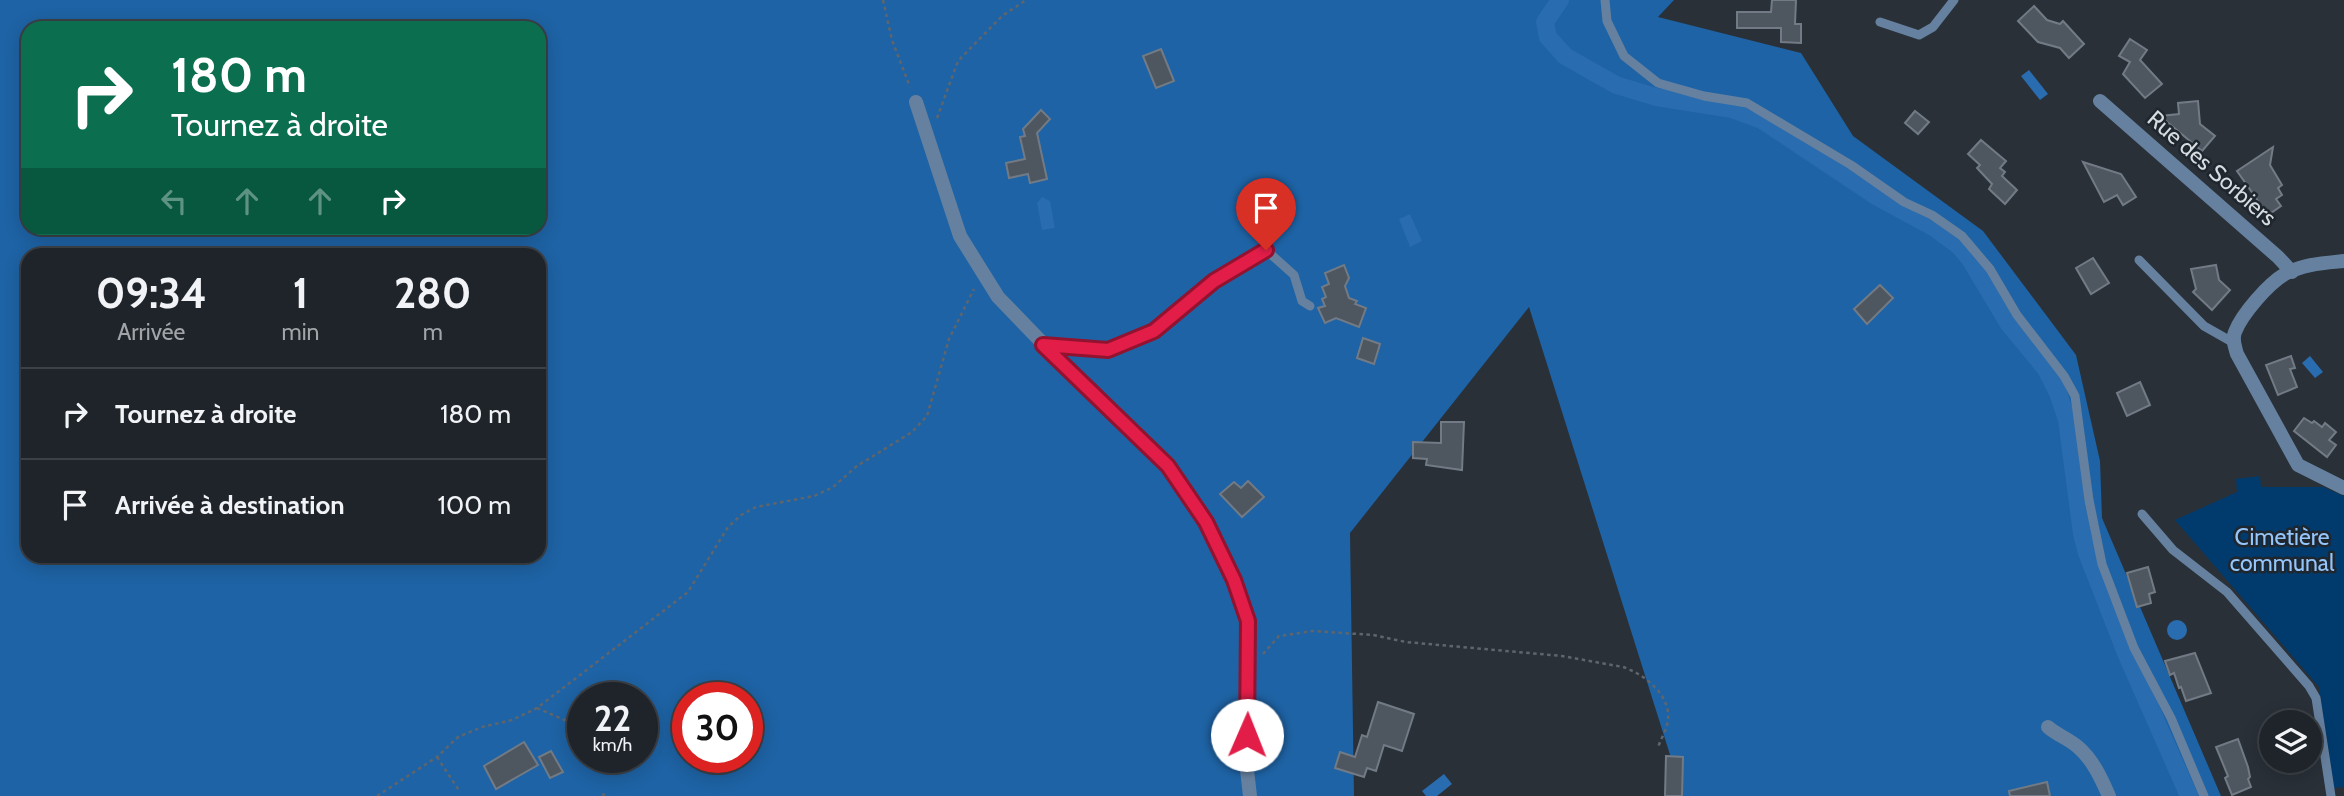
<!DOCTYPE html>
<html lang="fr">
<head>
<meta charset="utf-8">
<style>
  :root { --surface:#1f242a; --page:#2c3036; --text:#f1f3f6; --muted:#a1a4a8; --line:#3c4147 }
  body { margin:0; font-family:Cabin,sans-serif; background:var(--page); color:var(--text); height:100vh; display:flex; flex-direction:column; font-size:26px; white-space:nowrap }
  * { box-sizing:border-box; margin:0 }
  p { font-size:23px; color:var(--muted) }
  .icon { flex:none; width:38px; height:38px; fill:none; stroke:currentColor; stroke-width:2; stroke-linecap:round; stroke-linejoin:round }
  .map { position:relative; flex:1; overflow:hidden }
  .details { position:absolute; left:21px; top:248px; width:525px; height:315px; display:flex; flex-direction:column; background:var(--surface); border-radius:21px; box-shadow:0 4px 18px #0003,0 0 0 2px var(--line) }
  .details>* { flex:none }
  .hud { position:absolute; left:21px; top:21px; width:525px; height:214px; border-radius:21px; box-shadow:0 4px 18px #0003,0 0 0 2px var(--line); background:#0b6e4f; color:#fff; overflow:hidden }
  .tools { position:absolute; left:2259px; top:710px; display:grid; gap:14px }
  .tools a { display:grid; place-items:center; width:63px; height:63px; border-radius:50%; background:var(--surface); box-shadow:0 4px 18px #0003,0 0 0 2px var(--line); font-size:35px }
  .speed { position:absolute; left:567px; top:682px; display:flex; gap:14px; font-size:35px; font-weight:700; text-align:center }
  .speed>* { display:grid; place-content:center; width:91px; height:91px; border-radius:50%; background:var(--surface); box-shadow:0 4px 18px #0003,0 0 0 2px var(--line); line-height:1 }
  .speed small { font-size:18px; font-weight:400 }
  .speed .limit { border:10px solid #d22; background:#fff; color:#111 }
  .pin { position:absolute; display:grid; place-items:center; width:60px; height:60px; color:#fff; margin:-72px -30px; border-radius:50% 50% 50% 0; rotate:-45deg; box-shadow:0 0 7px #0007 }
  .pin .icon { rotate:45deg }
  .me { position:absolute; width:77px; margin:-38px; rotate:1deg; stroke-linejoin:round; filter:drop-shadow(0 0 5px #0008) }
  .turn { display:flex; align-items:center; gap:24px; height:147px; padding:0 35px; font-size:32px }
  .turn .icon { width:91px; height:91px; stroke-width:2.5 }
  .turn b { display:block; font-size:49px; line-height:60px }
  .lanes { display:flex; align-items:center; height:66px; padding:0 35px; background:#0003; justify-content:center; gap:35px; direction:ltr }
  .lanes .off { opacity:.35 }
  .eta { display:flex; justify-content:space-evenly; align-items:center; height:119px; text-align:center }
  .eta b { font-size:42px; font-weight:800; line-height:49px }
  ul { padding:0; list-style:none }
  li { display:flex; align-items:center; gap:21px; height:91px; padding:0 35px; border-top:2px solid var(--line) }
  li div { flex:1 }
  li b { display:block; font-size:26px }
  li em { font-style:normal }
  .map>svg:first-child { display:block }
  .green { fill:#013b6d }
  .forest { fill:#1e63a5; fill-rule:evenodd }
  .water { fill:#296caf }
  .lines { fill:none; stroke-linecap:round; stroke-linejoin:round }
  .canal { stroke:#296caf; stroke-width:18 }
  .building { fill:#4e565f; stroke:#727b85; stroke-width:2 }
  .path { stroke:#5f656c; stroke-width:2.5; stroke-dasharray:3.5 3.5; stroke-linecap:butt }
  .service { stroke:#66819f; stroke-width:9 }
  .minor { stroke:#66819f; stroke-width:14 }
  .route-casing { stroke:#92132f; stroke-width:18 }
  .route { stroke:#e11d48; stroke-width:12 }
  .labels { text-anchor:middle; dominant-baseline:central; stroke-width:5; stroke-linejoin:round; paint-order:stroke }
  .street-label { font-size:23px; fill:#d7dce1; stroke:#1f262e }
  .park-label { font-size:23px; fill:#94c5fb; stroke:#1f262e }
</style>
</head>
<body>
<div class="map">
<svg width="2344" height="796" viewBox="0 0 2344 796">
  <rect width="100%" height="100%" fill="#293038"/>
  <path class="green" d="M2260 476 2261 487H2323L2344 496V787L2334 788 2319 687 2175 520 2237 492 2236 479Z"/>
  <path class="forest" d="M0 0H1674L1658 17 1801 53 1853 136 1983 231 2076 355 2100 461 2102 518 2221 796H1683L1529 307 1350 533 1354 796H0ZM28 28H539V228H28ZM28 256H539V556H28ZM583 698H642V758H583ZM688 698H747V758H688Z"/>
  <g class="water">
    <path d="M2029 70 2048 94 2040 100 2021 76Z"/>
    <path d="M1042 197 1050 201 1055 228 1042 230 1037 203Z"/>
    <path d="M1410 214 1422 241 1410 247 1399 219Z"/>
    <path d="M2310 356 2323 372 2315 378 2302 363Z"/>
    <circle cx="2177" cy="630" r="10"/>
    <path d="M1444 774 1452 784 1437 796H1426L1422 791Z"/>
  </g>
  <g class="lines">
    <path class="canal" d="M1560 0 1545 22 1548 37 1565 56 1616 85 1656 97 1732 109 1762 120 1876 196 1935 228 1959 246 1970 259 2009 324 2046 369 2058 393 2067 420 2082 534 2087 553 2126 653 2189 796"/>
  </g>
  <g class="building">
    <path d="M1772 0H1796L1795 24H1801V43L1781 42V28H1737V12H1771Z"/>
    <path d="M2034 6 2047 20 2060 24 2063 21 2084 44 2069 58 2060 48 2038 42 2018 21Z"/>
    <path d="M2130 39 2147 50 2140 60 2162 84 2145 98 2123 74 2130 62 2119 56Z"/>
    <path d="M1161 49 1174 81 1156 88 1143 56Z"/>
    <path d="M2198 101 2200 124 2215 136 2202 151 2160 116 2179 114 2178 103Z"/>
    <path d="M1041 110 1050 119 1037 133 1047 179 1030 183 1028 174 1009 178 1006 163 1025 159 1020 137 1025 136 1023 129Z"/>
    <path d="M1915 111 1929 122 1918 134 1905 123Z"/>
    <path d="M1981 140 2006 161 2000 168 2005 172 2002 176 2017 190 2005 204 1989 189 1992 184 1977 168 1980 165 1968 154Z"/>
    <path d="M2273 147 2270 165 2282 185 2278 188 2282 195 2276 199 2281 206 2268 215 2237 171Z"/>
    <path d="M2083 162 2121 174 2136 197 2123 205 2117 195 2104 202Z"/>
    <path d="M2093 258 2109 283 2091 294 2076 268Z"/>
    <path d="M1344 265 1349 278 1345 286 1349 298 1357 301 1355 304 1366 308 1359 327 1336 318 1325 323 1318 308 1325 306 1322 299 1326 297 1322 287 1329 284 1325 273Z"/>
    <path d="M2216 265 2219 280 2230 290 2212 310 2193 292 2196 289 2191 269Z"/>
    <path d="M1880 285 1893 298 1867 324 1854 309Z"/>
    <path d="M1363 338 1380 344 1374 364 1357 358Z"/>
    <path d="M2291 356 2295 368 2290 369 2297 387 2278 395 2266 365Z"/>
    <path d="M2140 382 2150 405 2127 416 2117 393Z"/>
    <path d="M2304 418 2312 423 2314 421 2322 427 2325 423 2336 432 2329 440 2336 445 2327 457 2294 431Z"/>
    <path d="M1441 422H1464L1462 470 1426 465 1427 459 1413 458V442L1441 443Z"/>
    <path d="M1248 481 1264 497 1242 517 1220 494 1234 482 1241 488Z"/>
    <path d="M2148 567 2155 592 2149 594 2151 603 2137 607 2127 573Z"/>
    <path d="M2195 653 2211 693 2186 701 2181 687 2179 688 2174 673 2170 675 2165 661Z"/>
    <path d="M1378 702 1414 714 1402 751 1384 745 1376 771 1367 768 1364 777 1335 768 1340 752 1355 757 1362 735 1367 737Z"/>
    <path d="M2238 739 2248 767 2250 777 2248 779 2251 787 2232 795 2225 778 2228 776 2216 747Z"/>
    <path d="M524 742 538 765 496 789 484 766Z"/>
    <path d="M551 751 563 772 550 778 539 757Z"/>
    <path d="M1666 756 1683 757 1682 796H1665Z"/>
    <path d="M2047 782 2050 796H2010L2009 791Z"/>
  </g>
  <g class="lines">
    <g class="path">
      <path d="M883 0 892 40 910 87"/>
      <path d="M937 118 958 61 1002 16 1026 0"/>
      <path d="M1263 654 1279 636 1313 631 1373 635 1406 642 1562 656 1623 667C1644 674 1671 695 1668 720 1667 729 1661 739 1658 747"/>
      <path d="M537 708 576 725"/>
      <path d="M437 757 460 792"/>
      <path d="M602 794 607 796"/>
      <path d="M377 796 437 757 458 737 482 727 512 720 537 708 636 632 688 592 728 527 741 515 756 507 814 496 833 487 857 466 912 432 927 416 949 339 974 289"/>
    </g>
    <g class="service">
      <path d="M1605 0 1607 21 1624 56 1658 83 1704 96 1747 103 1851 165 1904 202 1932 215 1962 236 1990 269 2017 315 2064 376 2075 396 2089 500 2102 564 2134 648 2171 718 2204 796"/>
      <path d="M1880 22 1919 35 1933 27 1954 0"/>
      <path d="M2139 260 2204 326 2234 343"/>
      <path d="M1045 345 1108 350 1154 331 1214 281 1266 250 1294 275 1302 301 1310 306"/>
      <path d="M2142 514 2173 550 2227 592 2309 686 2316 698 2331 796"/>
    </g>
    <g class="minor">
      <path d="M2100 101 2278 257 2292 272"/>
      <path d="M916 102 960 236 998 297 1086 388 1168 466 1206 522 1234 580 1248 621 1246 761 1250 796"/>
      <path d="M2344 261C2324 263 2303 264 2285 274 2268 284 2242 314 2235 332 2232 339 2235 347 2237 354L2298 465 2344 488"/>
      <path d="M2048 727C2057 735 2069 739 2078 747 2093 760 2101 778 2109 796"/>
    </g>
  </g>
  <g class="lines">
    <g class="route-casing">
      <path id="route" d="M1247 735 1248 621 1234 580 1206 522 1168 466 1043 345 1108 350 1154 331 1214 281 1266 250"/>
    </g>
    <use href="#route" class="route"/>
  </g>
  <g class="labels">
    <g class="street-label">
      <text transform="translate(2212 168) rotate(41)">Rue des Sorbiers</text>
    </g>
    <g class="park-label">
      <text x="2282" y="537">Cimetière<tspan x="2282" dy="26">communal</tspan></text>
    </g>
  </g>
</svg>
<div class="tools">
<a><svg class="icon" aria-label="layers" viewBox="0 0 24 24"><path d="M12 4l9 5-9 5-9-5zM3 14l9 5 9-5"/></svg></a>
</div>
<div class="speed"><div>22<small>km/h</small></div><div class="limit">30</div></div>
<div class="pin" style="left:1266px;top:250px;background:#d93025"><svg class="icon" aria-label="arrive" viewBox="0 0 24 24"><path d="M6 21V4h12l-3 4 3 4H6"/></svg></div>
<svg class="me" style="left:1247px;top:735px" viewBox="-20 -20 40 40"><circle r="19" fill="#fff"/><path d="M0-13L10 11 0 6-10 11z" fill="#e11d48"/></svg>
<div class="hud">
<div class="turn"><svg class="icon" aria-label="right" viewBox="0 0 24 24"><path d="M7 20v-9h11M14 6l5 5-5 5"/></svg><div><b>180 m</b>Tournez à droite</div></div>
<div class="lanes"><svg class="icon off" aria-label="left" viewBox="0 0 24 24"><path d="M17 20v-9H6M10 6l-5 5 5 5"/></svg><svg class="icon off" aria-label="ahead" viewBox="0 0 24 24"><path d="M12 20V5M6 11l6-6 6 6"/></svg><svg class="icon off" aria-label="ahead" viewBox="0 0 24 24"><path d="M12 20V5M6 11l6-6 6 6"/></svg><svg class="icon" aria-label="right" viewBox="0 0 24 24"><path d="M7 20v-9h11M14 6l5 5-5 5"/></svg></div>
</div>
<section class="details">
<div class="eta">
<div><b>09:34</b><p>Arrivée</p></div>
<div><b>1</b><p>min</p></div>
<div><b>280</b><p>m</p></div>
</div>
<ul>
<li><svg class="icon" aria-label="right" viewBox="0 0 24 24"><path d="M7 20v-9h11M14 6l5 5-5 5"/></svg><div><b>Tournez à droite</b></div><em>180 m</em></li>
<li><svg class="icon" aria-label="arrive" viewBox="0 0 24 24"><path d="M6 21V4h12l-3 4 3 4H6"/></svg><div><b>Arrivée à destination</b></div><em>100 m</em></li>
</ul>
</section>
</div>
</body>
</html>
